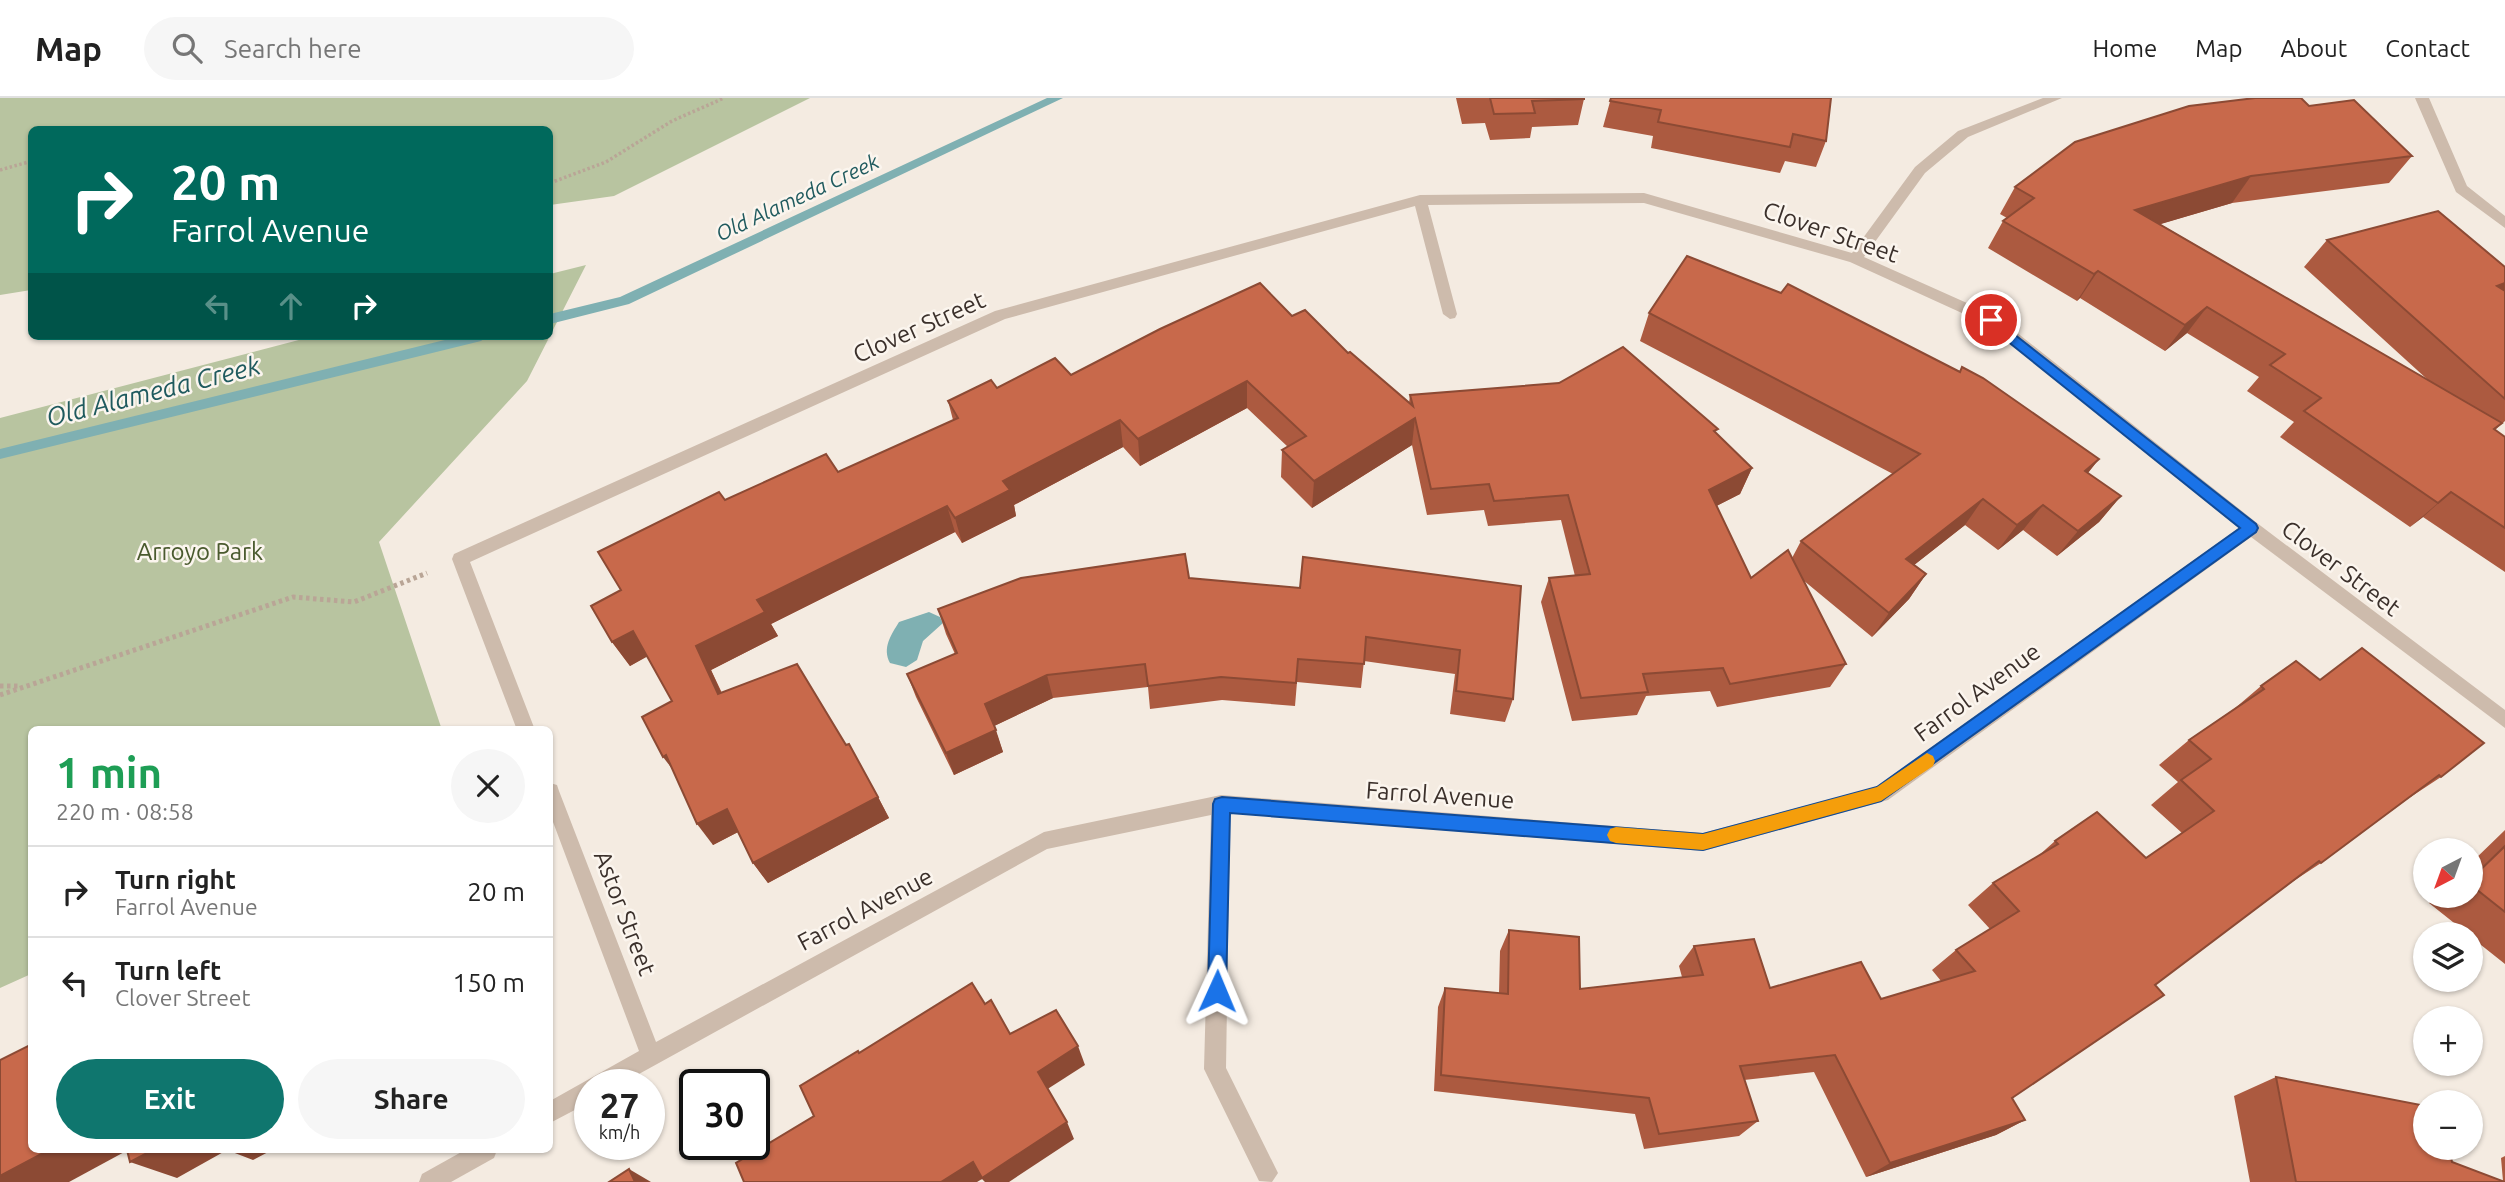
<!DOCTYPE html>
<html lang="en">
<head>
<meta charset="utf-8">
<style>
  :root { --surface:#fff; --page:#f6f6f6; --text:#222; --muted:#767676; --line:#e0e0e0; --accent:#0f766e }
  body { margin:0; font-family:Ubuntu,sans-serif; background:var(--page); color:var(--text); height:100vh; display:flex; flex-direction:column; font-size:26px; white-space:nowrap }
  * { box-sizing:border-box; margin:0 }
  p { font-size:23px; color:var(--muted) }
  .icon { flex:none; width:38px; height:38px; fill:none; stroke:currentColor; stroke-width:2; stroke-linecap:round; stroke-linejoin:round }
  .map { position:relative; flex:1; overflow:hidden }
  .side { position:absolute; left:28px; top:628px; width:525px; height:427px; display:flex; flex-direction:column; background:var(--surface); border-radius:10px; box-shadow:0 2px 5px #0004 }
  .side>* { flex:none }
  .hud { position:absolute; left:28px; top:28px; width:525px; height:214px; border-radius:10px; box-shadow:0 2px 5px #0004; background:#00695c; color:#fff; overflow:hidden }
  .needle { width:46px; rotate:221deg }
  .controls { position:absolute; left:2413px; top:740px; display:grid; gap:14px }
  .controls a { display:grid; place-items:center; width:70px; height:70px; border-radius:50%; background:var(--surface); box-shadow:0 2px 5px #0004; font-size:35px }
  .speed { position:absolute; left:574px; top:971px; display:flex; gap:14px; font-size:35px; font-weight:700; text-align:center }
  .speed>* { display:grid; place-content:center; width:91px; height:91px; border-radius:50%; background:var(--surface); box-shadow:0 2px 5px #0004; line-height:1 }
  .speed small { font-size:18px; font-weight:400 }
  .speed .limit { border:4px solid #111; border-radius:10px; background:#fff; color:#111 }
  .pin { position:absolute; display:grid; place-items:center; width:60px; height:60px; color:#fff; margin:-30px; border:4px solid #fff; border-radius:50%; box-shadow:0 2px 7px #0007 }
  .me { position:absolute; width:77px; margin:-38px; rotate:1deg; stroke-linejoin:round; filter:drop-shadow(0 0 5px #0008) }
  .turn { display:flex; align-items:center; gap:24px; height:147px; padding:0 28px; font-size:32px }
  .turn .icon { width:91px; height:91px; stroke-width:2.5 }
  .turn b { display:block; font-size:49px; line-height:60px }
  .lanes { display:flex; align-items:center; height:66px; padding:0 28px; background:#0003; justify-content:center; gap:35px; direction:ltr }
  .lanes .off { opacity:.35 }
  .round { display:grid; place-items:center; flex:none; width:74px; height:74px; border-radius:37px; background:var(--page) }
  .summary { display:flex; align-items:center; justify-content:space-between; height:119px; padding:0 28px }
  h1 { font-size:42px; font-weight:600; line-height:52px; color:#1e9e55 }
  .primary-button { display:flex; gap:14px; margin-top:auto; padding:14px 28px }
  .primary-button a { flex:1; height:80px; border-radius:42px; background:var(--accent); color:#fff; font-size:28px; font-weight:600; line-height:80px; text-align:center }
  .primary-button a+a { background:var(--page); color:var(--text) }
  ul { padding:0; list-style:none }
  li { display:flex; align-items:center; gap:21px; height:91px; padding:0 28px; border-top:2px solid var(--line) }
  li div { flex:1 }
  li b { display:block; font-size:26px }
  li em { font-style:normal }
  header { display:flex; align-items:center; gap:42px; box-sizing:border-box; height:98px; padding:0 35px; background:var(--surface); border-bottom:2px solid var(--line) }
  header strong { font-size:33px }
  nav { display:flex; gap:38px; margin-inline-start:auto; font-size:24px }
  .search { width:490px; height:63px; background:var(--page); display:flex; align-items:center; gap:18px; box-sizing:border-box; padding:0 24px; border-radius:38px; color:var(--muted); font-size:26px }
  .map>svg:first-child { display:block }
  .green { fill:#b8c4a0 }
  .water { fill:#7fb0b2 }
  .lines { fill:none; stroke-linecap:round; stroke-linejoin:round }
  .stream { fill:#7fb0b2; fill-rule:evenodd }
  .path-far1 { stroke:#b9a596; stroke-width:3.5; stroke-dasharray:2.5 2.5; stroke-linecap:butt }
  .path { stroke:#b9a596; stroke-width:5; stroke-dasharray:3.5 3.5; stroke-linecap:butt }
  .minor { fill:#cdbbac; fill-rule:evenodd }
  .wall { fill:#ac5a40 }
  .shaded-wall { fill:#8c4a34 }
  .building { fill:#c8694b; stroke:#8c4a34; stroke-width:2 }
  .route { fill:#1a73e8; stroke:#114b97; stroke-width:2 }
  .slow { fill:#f59e0b }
  .labels { text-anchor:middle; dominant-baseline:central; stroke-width:5; stroke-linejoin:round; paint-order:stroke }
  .far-water-label { font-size:21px; font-style:italic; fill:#1f5a5e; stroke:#fbf5ee }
  .street-label { font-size:24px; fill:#3b302b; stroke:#fbf5ee }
  .park-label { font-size:24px; fill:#4a5a2e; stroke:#fbf5ee }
  .water-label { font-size:26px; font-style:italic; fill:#1f5a5e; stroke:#fbf5ee }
</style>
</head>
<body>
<header>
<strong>Map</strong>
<div class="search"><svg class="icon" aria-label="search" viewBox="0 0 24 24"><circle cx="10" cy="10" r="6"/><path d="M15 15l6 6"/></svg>Search here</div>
<nav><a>Home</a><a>Map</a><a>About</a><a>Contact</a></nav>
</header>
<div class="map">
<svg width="2505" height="1084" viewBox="0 0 2505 1084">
  <rect width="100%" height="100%" fill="#f4ebe1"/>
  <g class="green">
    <path d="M0 0H810L614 98 550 107V32H32L31 192 0 197Z"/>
    <path d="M586 167 527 283 379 444 442 632H32L31 876 0 890V320L314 238H550V176Z"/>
  </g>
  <path class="water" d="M929 514 940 519 943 525 923 543 917 562 906 569 890 565C882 550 891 537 899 524Z"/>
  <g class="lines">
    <g class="stream">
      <path d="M1047 0H1063L629 206 550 226V216L620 199Z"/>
      <path d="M461 238H488L481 243 0 361V351Z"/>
    </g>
    <g class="path-far1">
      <path d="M0 72 32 63"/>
      <path d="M550 85 606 64 672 23 724 0"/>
    </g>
    <g class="path">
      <path d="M0 588H20"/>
      <path d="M0 597 293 499 354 504 427 475"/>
    </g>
    <g class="minor">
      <path d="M2043 0H2062L1968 39 1925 75 1864 159 1996 218 2257 425 2505 612V630L2251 439 1888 702 1703 753 1230 715 1226 970 1278 1075 1272 1084 1259 1083 1204 971 1211 717 1047 751 619 987H590V1004L550 1025V1003L639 953 550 716V685L557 687 559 693 656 944 1044 734 1221 697 1703 735 1876 689 2239 430 1986 226 1850 164 1644 105 1428 107 1457 216 1455 220 1450 221 1443 216 1415 108 1005 221 470 464 535 632H517L452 461 454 456 995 213 1420 97 1644 95 1852 155 1915 69 1958 33Z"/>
      <path d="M2415 0H2429L2467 88 2505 118V130L2456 94Z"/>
      <path d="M465 1052H497L494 1060 451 1084H419L422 1076Z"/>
    </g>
  </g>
  <g class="wall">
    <path d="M1456 0H1584V1L1578 27 1532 29 1530 40 1490 42 1485 25 1462 26Z"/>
    <path d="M1611 0 1826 43 1816 69 1785 63 1780 75 1651 50 1653 38 1603 29Z"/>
    <path d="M2309 8 2412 58 2389 85 2232 105 2160 126 2428 282 2304 169 2327 142 2505 169V323L2495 332 2505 339V474L2423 419 2410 429 2280 339 2294 324 2247 293 2259 279 2187 235 2165 253 2080 200 2077 203 1988 150 2003 123 2007 120 2000 116 2015 89Z"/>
    <path d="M1649 215 2099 361 2088 375 2121 398 2099 424 2057 458 2023 432 1998 452 1965 427 1914 467 1926 476 1909 501 1872 539 1803 482 1846 566 1830 589 1717 609 1710 593 1646 598 1637 617 1572 623 1541 504 1549 480 1575 478 1561 422 1488 428 1484 412 1427 417 1412 347 1312 410 1281 379 1282 352 1288 349 1247 310 1140 368 1123 349 1014 407 1016 418 962 445 955 434 771 526 778 538 711 572 722 595 878 699 889 720 768 785 753 765 738 734 713 747 672 603 647 558 630 568 612 544 621 492 725 402 838 374 953 322 948 303 997 290 1071 277 1292 218 1348 255 1409 305 1410 297 1716 335 1752 370 1740 396 1716 408 1751 480 1792 460 1801 443 1893 376 1640 243Z"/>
    <path d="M1189 480 1300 490 1521 488 1513 601 1505 624 1450 616 1455 576 1364 563 1361 590 1297 584 1295 608 1222 602 1150 611 1148 589 1053 600 994 628 1003 654 954 677 916 599 907 576 955 556 946 536 938 511Z"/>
    <path d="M2296 563 2441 679 2406 702 2321 765 2292 784 2155 887 2012 1000 2025 1022 1996 1037 1866 1079 1814 974 1744 982 1758 1023 1739 1038 1644 1051 1635 1016 1434 993 1438 909 1445 890 1499 896 1500 853 1509 832 1580 891 1682 879 1679 868 1694 848 1770 890 1881 901 1941 883 1932 872 1956 852 1990 831 1968 807 1993 785 2037 759 2055 743 2146 760 2182 735 2151 707 2178 684 2159 667 2189 642 2234 611 2261 588Z"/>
    <path d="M2505 732V866L2471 839V836H2468L2429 805 2436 798H2471V765Z"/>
    <path d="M2276 979 2452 1064 2503 1083 2501 1060 2505 1058V1084H2250L2234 998Z"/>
  </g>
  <g class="shaded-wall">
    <path d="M2251 78 2232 105 2117 139 2135 112Z"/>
    <path d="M2098 173 2080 200 2077 203 2094 176Z"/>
    <path d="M2505 185V196L2497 188Z"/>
    <path d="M2207 209 2187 235 2165 253 2185 227Z"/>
    <path d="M1247 283V310L1140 368 1138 341Z"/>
    <path d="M1415 320 1412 347 1312 410 1314 383Z"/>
    <path d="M1120 322 1123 349 1014 407 1016 418 962 445 955 420 1003 383Z"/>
    <path d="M2099 361 2078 387 2085 373Z"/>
    <path d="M1752 370 1740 396 1697 418 1709 392Z"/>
    <path d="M2451 394 2423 419 2410 429 2438 405Z"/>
    <path d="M2121 398 2099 424 2057 458 2078 433Z"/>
    <path d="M1983 401 1965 427 1890 486 1906 461Z"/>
    <path d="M2043 407 2023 432 1998 452 2017 427Z"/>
    <path d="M947 408 955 434 771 526 778 538 711 572 732 619 718 596 696 548 757 502Z"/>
    <path d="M1926 476 1909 501 1872 539 1889 515Z"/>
    <path d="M633 533 650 557 630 568 612 544Z"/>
    <path d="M1047 577 1053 600 992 629 985 606Z"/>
    <path d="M996 632 1003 654 954 677 946 655Z"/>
    <path d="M666 657 680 681 663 659Z"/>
    <path d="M878 699 889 720 768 785 753 765Z"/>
    <path d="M727 711 742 732 713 747 697 726Z"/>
    <path d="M1078 948 1085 967 1046 992 1038 974Z"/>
    <path d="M2025 1022 1996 1037 1866 1079 1890 1065Z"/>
    <path d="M1067 1024 1074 1041 1009 1084H985L982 1081 977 1084H941L973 1064Z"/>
    <path d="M49 1052H128L69 1084H0V1078Z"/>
    <path d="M153 1052H272L253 1062 227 1052 177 1080 130 1064Z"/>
    <path d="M629 1071 651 1084H635Z"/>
  </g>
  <g class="building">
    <path d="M1490 0H1584V1L1532 3 1535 15 1494 16Z"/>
    <path d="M1611 0H1831L1826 43 1793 36 1790 49 1658 24 1661 12 1610 3Z"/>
    <path d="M2255 0H2301L2309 8 2354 2 2412 58 2251 78 2135 112 2502 325 2494 331 2505 339V430L2451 394 2438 405 2304 313 2321 300 2270 267 2285 256 2207 209 2185 227 2098 173 2094 176 2003 123 2034 100 2015 89 2075 44 2189 8Z"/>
    <path d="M2438 113 2505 169V185L2497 188 2505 193V301L2327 142Z"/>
    <path d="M1687 158 1781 195 1788 186 1960 274 1962 269 1983 280 2099 361 2085 373 2121 398 2078 433 2043 407 2017 427 1983 401 1906 461 1926 476 1889 515 1801 443 1920 356 1649 215Z"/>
    <path d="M1260 185 1292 218 1305 212 1348 255 1350 254 1413 308 1410 297 1559 285 1623 249 1718 331 1714 333 1752 370 1709 392 1751 480 1788 452 1846 566 1730 586 1723 570 1643 576 1648 594 1581 600 1549 480 1590 476 1568 397 1494 403 1489 386 1431 391 1415 320 1314 383 1282 352 1306 338 1247 283 1138 341 1120 322 1003 383 1010 392 955 420 947 408 757 502 765 514 696 548 718 596 797 566 846 647 849 646 878 699 753 765 727 711 697 726 666 657 663 659 642 619 672 603 633 533 612 544 591 508 621 492 598 454 719 394 725 402 826 356 838 374 958 320 948 303 991 282 997 290 1055 260 1071 277 1160 231Z"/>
    <path d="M1185 456 1189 480 1300 490 1303 459 1521 488 1513 601 1456 593 1460 552 1366 539 1364 566 1298 561 1296 585 1221 579 1148 588 1145 566 1047 577 985 606 996 632 946 655 907 576 957 555 938 511 1021 480Z"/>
    <path d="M2362 550 2484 645 2441 679 2439 677 2321 765 2319 763 2155 887 2164 897 2012 1000 2025 1022 1890 1065 1835 957 1740 968 1758 1023 1659 1036 1649 1000 1441 977 1445 890 1508 896 1509 832 1579 839 1580 891 1703 877 1694 848 1754 841 1770 890 1861 864 1881 901 1975 873 1956 852 2019 813 1993 785 2058 746 2055 743 2097 714 2146 760 2214 713 2181 682 2211 661 2189 642 2264 591 2261 588 2296 563 2320 582Z"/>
    <path d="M2505 748V814L2471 787V781Z"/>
    <path d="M972 885 985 906 991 902 1010 936 1056 912 1078 948 1038 974 1067 1024 982 1080 973 1064 941 1084H744L736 1065 814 1018 800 988 858 953 859 955Z"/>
    <path d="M32 946V1052H49L0 1078V962Z"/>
    <path d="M2276 979 2426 1008V1050H2449L2452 1064 2505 1084H2296Z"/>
    <path d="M127 1052H153L130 1064Z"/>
    <path d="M629 1071 635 1084H609Z"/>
  </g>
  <path class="route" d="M1991 218 2256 426 2258 430 2256 434 1881 703 1703 752 1230 715 1226 893 1224 899 1217 902 1211 899 1208 893 1213 706 1215 701 1222 699 1703 736 1877 689 2240 430 1986 226V219Z"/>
  <path class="slow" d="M1927 655 1933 658 1935 663 1933 668 1881 703 1703 752 1616 745 1610 743 1607 737 1610 731 1616 729 1703 736 1877 689Z"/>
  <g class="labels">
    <g class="far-water-label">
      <text transform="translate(797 99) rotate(-25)">Old Alameda Creek</text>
    </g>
    <g class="street-label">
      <text transform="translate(1831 134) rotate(19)">Clover Street</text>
      <text transform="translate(919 229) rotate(-24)">Clover Street</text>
      <text transform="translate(2341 470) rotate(37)">Clover Street</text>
      <text transform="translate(1977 594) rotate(-36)">Farrol Avenue</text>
      <text transform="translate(1440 697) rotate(4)">Farrol Avenue</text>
      <text transform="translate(865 811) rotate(-28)">Farrol Avenue</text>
      <text transform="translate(625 815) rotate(69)">Astor Street</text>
    </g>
    <g class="park-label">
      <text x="200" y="453">Arroyo Park</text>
    </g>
    <g class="water-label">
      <text transform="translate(153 293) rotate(-14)">Old Alameda Creek</text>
    </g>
  </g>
</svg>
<div class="controls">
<a><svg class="needle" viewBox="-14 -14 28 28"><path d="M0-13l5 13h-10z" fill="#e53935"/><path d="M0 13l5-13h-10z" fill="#767676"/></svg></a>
<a><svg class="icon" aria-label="layers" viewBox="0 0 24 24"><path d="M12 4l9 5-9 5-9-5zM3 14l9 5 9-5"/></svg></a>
<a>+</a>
<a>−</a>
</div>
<div class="speed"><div>27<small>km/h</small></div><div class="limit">30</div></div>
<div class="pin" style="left:1991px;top:222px;background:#d93025"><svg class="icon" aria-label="arrive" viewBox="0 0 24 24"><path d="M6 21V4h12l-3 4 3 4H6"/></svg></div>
<svg class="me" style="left:1217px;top:893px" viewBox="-20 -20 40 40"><path d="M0-17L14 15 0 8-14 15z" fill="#1a73e8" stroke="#fff" stroke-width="4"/></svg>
<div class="hud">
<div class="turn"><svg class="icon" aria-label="right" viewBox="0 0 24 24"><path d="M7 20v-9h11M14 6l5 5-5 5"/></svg><div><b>20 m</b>Farrol Avenue</div></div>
<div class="lanes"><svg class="icon off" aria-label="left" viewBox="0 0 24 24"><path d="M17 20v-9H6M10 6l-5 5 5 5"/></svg><svg class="icon off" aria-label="ahead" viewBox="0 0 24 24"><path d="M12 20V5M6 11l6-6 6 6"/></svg><svg class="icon" aria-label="right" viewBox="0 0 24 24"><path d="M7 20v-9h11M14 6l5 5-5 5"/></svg></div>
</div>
<section class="side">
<div class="summary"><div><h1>1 min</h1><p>220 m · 08:58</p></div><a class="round"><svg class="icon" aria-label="close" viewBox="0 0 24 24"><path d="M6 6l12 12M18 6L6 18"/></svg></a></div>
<ul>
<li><svg class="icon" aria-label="right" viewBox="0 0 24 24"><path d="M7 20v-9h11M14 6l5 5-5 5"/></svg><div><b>Turn right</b><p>Farrol Avenue</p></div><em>20 m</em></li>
<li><svg class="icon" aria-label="left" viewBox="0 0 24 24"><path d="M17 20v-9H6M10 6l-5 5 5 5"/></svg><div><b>Turn left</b><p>Clover Street</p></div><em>150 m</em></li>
</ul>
<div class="primary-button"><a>Exit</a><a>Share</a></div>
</section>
</div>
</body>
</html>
